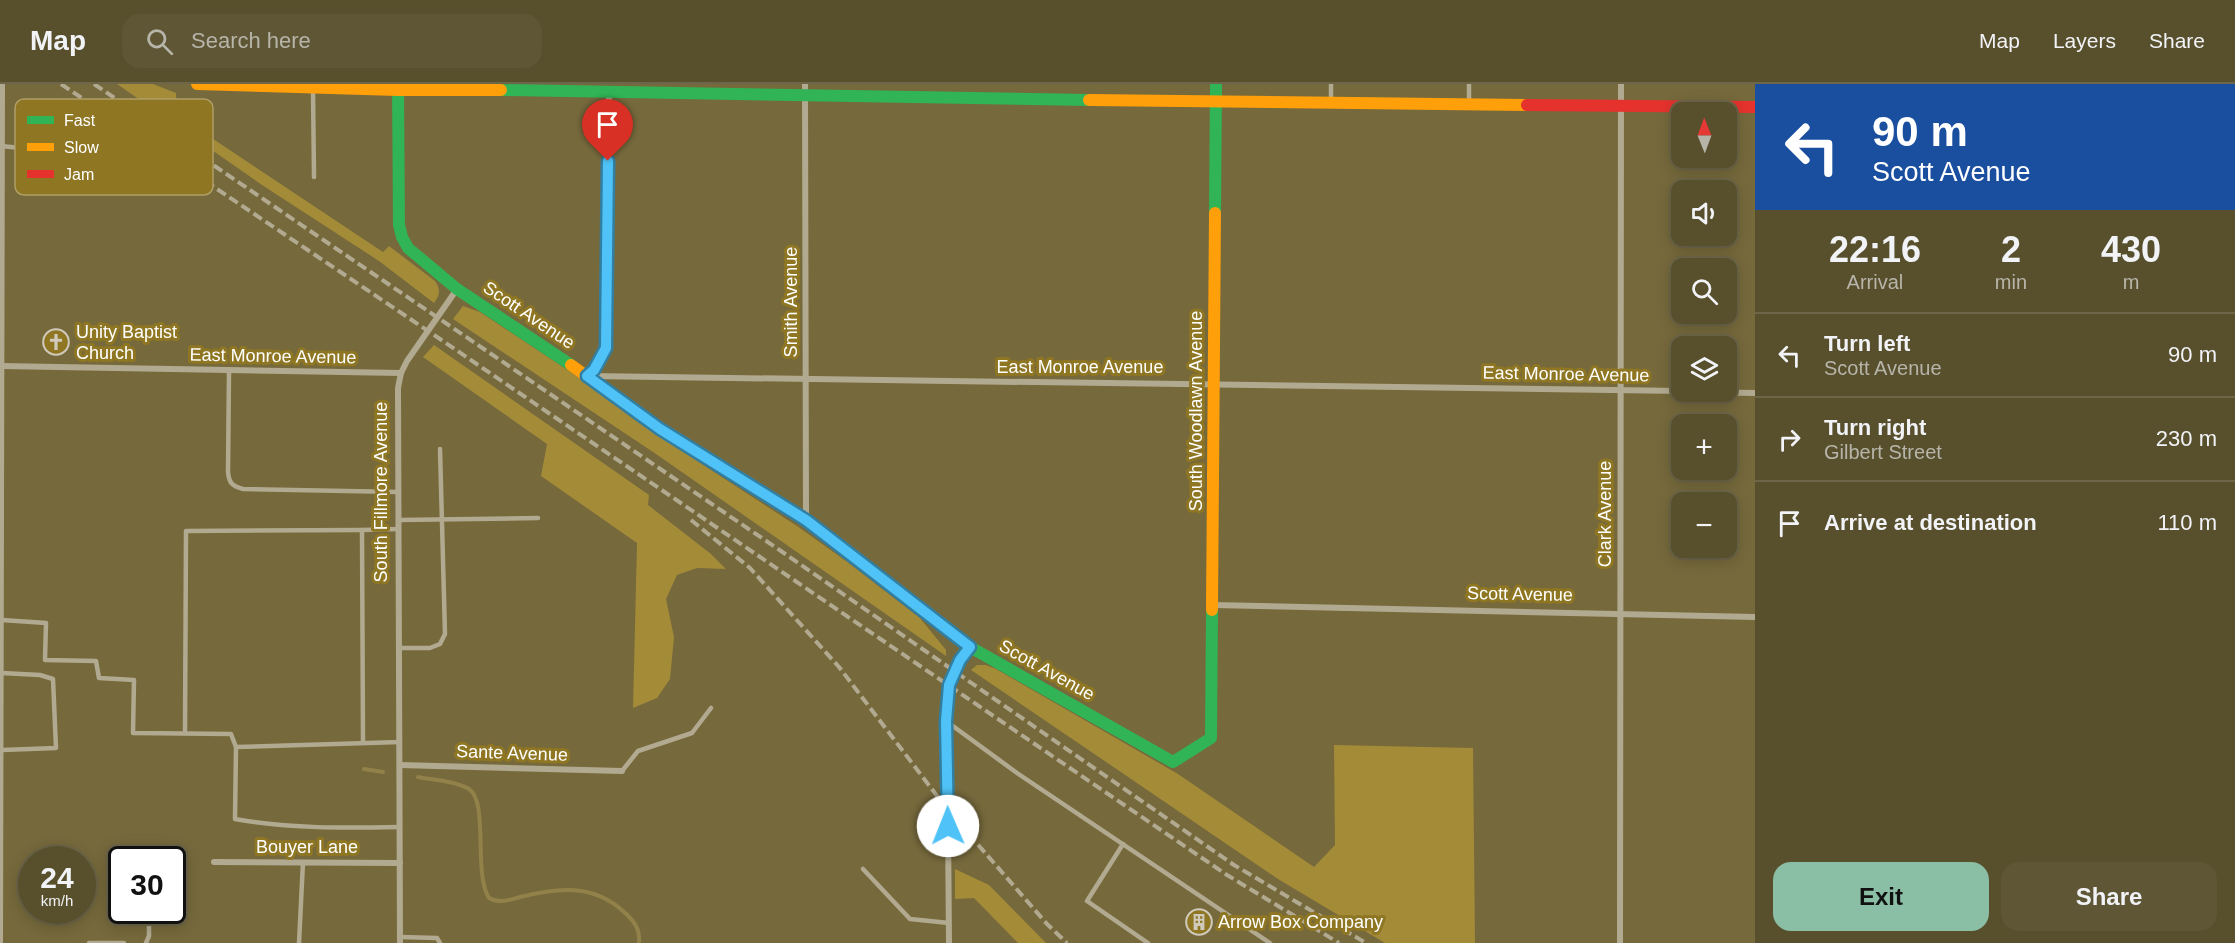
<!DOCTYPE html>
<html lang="en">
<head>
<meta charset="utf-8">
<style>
  :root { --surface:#584f2d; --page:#5e5635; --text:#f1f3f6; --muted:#b7b5aa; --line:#6d6649; --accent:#8abfa5 }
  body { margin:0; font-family:Helvetica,sans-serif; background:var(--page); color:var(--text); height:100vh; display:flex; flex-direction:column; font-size:22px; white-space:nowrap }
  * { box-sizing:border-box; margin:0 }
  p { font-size:20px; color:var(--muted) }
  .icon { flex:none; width:33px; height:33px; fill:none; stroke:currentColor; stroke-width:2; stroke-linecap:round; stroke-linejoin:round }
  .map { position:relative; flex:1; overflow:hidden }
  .side { display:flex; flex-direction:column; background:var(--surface); width:480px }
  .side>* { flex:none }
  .hud { background:#1a4fa0; color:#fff; overflow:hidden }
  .needle { width:39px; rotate:359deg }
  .fabs { position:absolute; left:1671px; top:18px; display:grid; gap:12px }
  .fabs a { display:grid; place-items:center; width:66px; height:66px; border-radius:12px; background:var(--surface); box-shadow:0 3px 15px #0003,0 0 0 2px var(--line); font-size:30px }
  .speed { position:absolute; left:18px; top:762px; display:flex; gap:12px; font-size:30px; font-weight:700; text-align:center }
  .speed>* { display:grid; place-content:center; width:78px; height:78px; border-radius:50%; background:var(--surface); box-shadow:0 3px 15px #0003,0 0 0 2px var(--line); line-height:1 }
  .speed small { font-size:15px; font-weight:400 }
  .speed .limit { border:3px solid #111; border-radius:9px; background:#fff; color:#111 }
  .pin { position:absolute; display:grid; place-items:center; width:51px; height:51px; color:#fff; margin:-62px -26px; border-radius:50% 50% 50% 0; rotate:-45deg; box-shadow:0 0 6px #0007 }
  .pin .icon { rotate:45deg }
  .me { position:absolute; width:66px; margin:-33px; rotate:359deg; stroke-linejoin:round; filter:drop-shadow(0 0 4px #0008) }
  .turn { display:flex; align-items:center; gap:21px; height:126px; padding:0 18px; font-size:27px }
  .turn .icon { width:78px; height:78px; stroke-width:2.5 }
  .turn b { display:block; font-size:42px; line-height:51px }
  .eta { display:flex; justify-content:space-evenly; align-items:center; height:102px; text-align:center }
  .eta b { font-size:36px; font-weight:700; line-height:42px }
  .primary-button { display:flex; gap:12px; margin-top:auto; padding:12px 18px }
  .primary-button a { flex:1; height:69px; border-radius:18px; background:var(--accent); color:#111; font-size:24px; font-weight:700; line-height:69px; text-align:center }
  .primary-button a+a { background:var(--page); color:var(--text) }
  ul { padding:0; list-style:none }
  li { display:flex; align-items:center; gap:18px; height:84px; padding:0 18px; border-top:2px solid var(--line) }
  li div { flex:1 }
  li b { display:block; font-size:22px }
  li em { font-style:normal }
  header { display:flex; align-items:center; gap:36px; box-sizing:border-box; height:84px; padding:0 30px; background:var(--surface); border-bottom:2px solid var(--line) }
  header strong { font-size:28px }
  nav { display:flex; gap:33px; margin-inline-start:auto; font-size:21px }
  .search { width:420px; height:54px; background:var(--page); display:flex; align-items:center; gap:15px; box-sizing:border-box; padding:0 21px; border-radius:18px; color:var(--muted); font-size:22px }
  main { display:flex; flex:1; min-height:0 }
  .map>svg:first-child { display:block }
  .green { fill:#a48b38 }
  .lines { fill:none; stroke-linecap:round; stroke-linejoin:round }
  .stream { stroke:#92824a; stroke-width:4 }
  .lane { stroke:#b2aa90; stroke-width:4.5 }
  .street { stroke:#b2aa90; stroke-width:6 }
  .fast { stroke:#30b455; stroke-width:12 }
  .slow { stroke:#ff9f0a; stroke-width:12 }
  .jam { stroke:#e5322d; stroke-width:12 }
  .rail { stroke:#b2aa90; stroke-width:4; stroke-dasharray:10 4.5; stroke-linecap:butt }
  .route-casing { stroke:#337fa1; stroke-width:15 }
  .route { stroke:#4fc3f7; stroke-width:10 }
  .labels { text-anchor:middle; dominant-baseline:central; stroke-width:6; stroke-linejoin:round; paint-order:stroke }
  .street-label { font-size:18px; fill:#fff; stroke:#8e7623 }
  .poi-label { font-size:18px; fill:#fff; stroke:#8e7623; text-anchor:start }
  .key { fill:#8e7623; stroke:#b09f65; stroke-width:1.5 }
  .key-label { font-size:16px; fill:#fff }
</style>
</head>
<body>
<header>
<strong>Map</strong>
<div class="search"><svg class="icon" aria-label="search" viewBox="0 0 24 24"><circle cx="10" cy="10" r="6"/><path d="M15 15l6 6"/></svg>Search here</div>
<nav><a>Map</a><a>Layers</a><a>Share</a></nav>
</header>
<main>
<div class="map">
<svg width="1755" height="859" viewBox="0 0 1755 859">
  <rect width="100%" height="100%" fill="#76693c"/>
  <g class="green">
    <path d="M117 0H153L176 9 177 31 383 168 389 162 435 197C441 206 440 210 434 219L379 177 262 101Z"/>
    <path d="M463 222 480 228 575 291 639 339 797 442 846 477 920 534 946 566V572L656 370 453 235Z"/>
    <path d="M434 261 649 411 648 421 711 470 726 485 697 484 677 491 666 515 674 553 670 595 657 614 633 624 637 459 541 392 547 360 423 273Z"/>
    <path d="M977 581H986L996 585 1178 690 1314 783 1335 761 1334 661 1473 664 1475 859H1385L1278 795 971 586Z"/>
    <path d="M955 785 989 801 1046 859H1018L974 814 955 815Z"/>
  </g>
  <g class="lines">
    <g class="stream">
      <path d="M364 685 383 688"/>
      <path d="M418 693C434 696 455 697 469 705 489 718 473 790 489 814 499 820 509 816 520 813 557 804 593 799 624 828 634 837 640 844 639 859"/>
    </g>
    <g class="lane">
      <path d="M313 6 314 93"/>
      <path d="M1331 18V0"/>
      <path d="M1469 19V0"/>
      <path d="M1 62 31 65 73 72 128 95"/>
      <path d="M229 287 228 388C229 399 232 402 243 405L399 408"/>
      <path d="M399 436 538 434"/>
      <path d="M2 536 46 539 45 576 96 577 99 594 134 596 133 649 231 650 236 663"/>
      <path d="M399 564H430L440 560 445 550 440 365"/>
      <path d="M946 637 1017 689 1270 859"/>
      <path d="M185 649 186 447 362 446"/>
      <path d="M363 659 362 446 399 445"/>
      <path d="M2 666 56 664 53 595 40 591 2 589"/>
      <path d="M622 687 638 667 692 649 711 624"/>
      <path d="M400 743C345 744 289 745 235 735L236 663 400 658"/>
      <path d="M1123 760 1087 817 1148 859"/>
      <path d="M863 785 910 835 949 839"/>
      <path d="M400 853 437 854 440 859"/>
      <path d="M89 859H124"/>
      <path d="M146 859 149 852V826"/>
      <path d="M299 859 303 778"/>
    </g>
    <g class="street">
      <path d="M805 0 806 434"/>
      <path d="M1 282 401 289"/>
      <path d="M587 292 600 277 606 264 609 7"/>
      <path d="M590 292 1682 307"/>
      <path d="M1694 308 1755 309"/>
      <path d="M1213 521 1755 533"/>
      <path d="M400 681 622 687"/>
      <path d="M214 778 400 779"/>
      <path d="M0 858 2 0"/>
      <path d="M400 859 398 304 401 289 407 277 457 205"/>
      <path d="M949 859 947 621C949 598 956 581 970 563"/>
      <path d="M1620 859 1621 0"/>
    </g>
    <g class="fast">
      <path d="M398 0 399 141 402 153 408 164 457 205 571 281"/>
      <path d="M501 6 1089 16"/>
      <path d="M1215 129 1216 0"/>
      <path d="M824 450 970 563 1173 678 1211 654 1212 526"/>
    </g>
    <g class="slow">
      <path d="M197 0 398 6H501"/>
      <path d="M1089 16 1527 21"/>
      <path d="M571 281 660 345 806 436 824 450"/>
      <path d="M1212 526 1215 129"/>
    </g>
    <path class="jam" d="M1527 21 1755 23"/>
    <g class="rail">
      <path d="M61 0 440 255 1227 791 1339 859"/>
      <path d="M94 0 781 467 1234 781 1366 859"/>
      <path d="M691 436 750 484 839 583 947 725 1047 840 1067 859"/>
    </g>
  </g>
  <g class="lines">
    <g class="route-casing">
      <path id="route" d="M608 77 606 264 594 286 587 292 660 345 806 436 970 563 960 576 949 601 946 637 948 742"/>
    </g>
    <use href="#route" class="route"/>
  </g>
  <defs>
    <g id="church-ring" transform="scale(1.35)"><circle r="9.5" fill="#8e7623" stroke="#cfcabb" stroke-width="1.5"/><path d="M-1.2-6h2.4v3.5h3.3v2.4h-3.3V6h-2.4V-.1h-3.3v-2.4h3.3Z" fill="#cfcabb"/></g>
    <g id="building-ring" transform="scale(1.35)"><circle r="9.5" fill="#8e7623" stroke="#cfcabb" stroke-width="1.5"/><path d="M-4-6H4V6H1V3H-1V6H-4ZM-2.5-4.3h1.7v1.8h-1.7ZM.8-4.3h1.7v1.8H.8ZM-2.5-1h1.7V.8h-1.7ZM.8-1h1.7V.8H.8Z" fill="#cfcabb"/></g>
  </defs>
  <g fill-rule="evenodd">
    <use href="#church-ring" x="56" y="258"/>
    <use href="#building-ring" x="1199" y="838"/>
  </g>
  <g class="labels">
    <g class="street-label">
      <text transform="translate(791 218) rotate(-90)">Smith Avenue</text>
      <text transform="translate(529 231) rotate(34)">Scott Avenue</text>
      <text transform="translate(273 272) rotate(1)">East Monroe Avenue</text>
      <text x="1080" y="283">East Monroe Avenue</text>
      <text transform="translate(1566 290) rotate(1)">East Monroe Avenue</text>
      <text transform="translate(1196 327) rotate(-90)">South Woodlawn Avenue</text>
      <text transform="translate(381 408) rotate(-90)">South Fillmore Avenue</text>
      <text transform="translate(1605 430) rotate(-90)">Clark Avenue</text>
      <text transform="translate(1520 510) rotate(1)">Scott Avenue</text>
      <text transform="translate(1047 586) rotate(29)">Scott Avenue</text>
      <text transform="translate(512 669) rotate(2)">Sante Avenue</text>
      <text x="307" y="763">Bouyer Lane</text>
    </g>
    <g class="poi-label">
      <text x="76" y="248">Unity Baptist<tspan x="76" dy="21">Church</tspan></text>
      <text x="1218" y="838">Arrow Box Company</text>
    </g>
  </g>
  <rect x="15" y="15" width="198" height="96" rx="9" class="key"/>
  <rect x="27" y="32" width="27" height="8" fill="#30b455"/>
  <rect x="27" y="59" width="27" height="8" fill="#ff9f0a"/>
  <rect x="27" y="86" width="27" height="8" fill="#e5322d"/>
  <g class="key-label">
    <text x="64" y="42">Fast</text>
    <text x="64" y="69">Slow</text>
    <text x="64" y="96">Jam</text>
  </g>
</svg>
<div class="fabs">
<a><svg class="needle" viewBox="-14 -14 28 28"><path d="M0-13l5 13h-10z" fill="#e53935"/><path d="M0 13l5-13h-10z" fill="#b7b5aa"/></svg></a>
<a><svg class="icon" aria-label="sound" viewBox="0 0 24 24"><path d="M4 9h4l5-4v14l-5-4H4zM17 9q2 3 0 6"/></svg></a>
<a><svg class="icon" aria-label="search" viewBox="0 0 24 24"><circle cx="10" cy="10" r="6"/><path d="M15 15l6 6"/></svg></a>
<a><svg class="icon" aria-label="layers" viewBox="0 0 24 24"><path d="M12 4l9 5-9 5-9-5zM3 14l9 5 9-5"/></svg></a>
<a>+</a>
<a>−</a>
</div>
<div class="speed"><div>24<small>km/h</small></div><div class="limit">30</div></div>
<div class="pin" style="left:608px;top:77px;background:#d93025"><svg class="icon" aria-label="arrive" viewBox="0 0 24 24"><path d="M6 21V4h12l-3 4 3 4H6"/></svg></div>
<svg class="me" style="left:948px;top:742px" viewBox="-20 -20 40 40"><circle r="19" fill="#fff"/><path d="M0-13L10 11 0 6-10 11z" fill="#4fc3f7"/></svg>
</div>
<section class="side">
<div class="hud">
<div class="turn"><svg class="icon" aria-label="left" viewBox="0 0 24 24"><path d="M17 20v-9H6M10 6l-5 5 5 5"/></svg><div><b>90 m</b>Scott Avenue</div></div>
</div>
<div class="eta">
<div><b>22:16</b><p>Arrival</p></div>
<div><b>2</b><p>min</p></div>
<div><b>430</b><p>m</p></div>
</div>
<ul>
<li><svg class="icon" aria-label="left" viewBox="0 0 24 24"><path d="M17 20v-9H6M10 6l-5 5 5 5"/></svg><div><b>Turn left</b><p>Scott Avenue</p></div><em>90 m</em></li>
<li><svg class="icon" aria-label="right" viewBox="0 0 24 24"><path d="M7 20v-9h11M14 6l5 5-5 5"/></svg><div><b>Turn right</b><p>Gilbert Street</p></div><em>230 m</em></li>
<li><svg class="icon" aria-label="arrive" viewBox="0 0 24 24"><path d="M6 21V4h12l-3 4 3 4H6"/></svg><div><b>Arrive at destination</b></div><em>110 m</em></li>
</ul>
<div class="primary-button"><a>Exit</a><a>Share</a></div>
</section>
</main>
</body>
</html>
